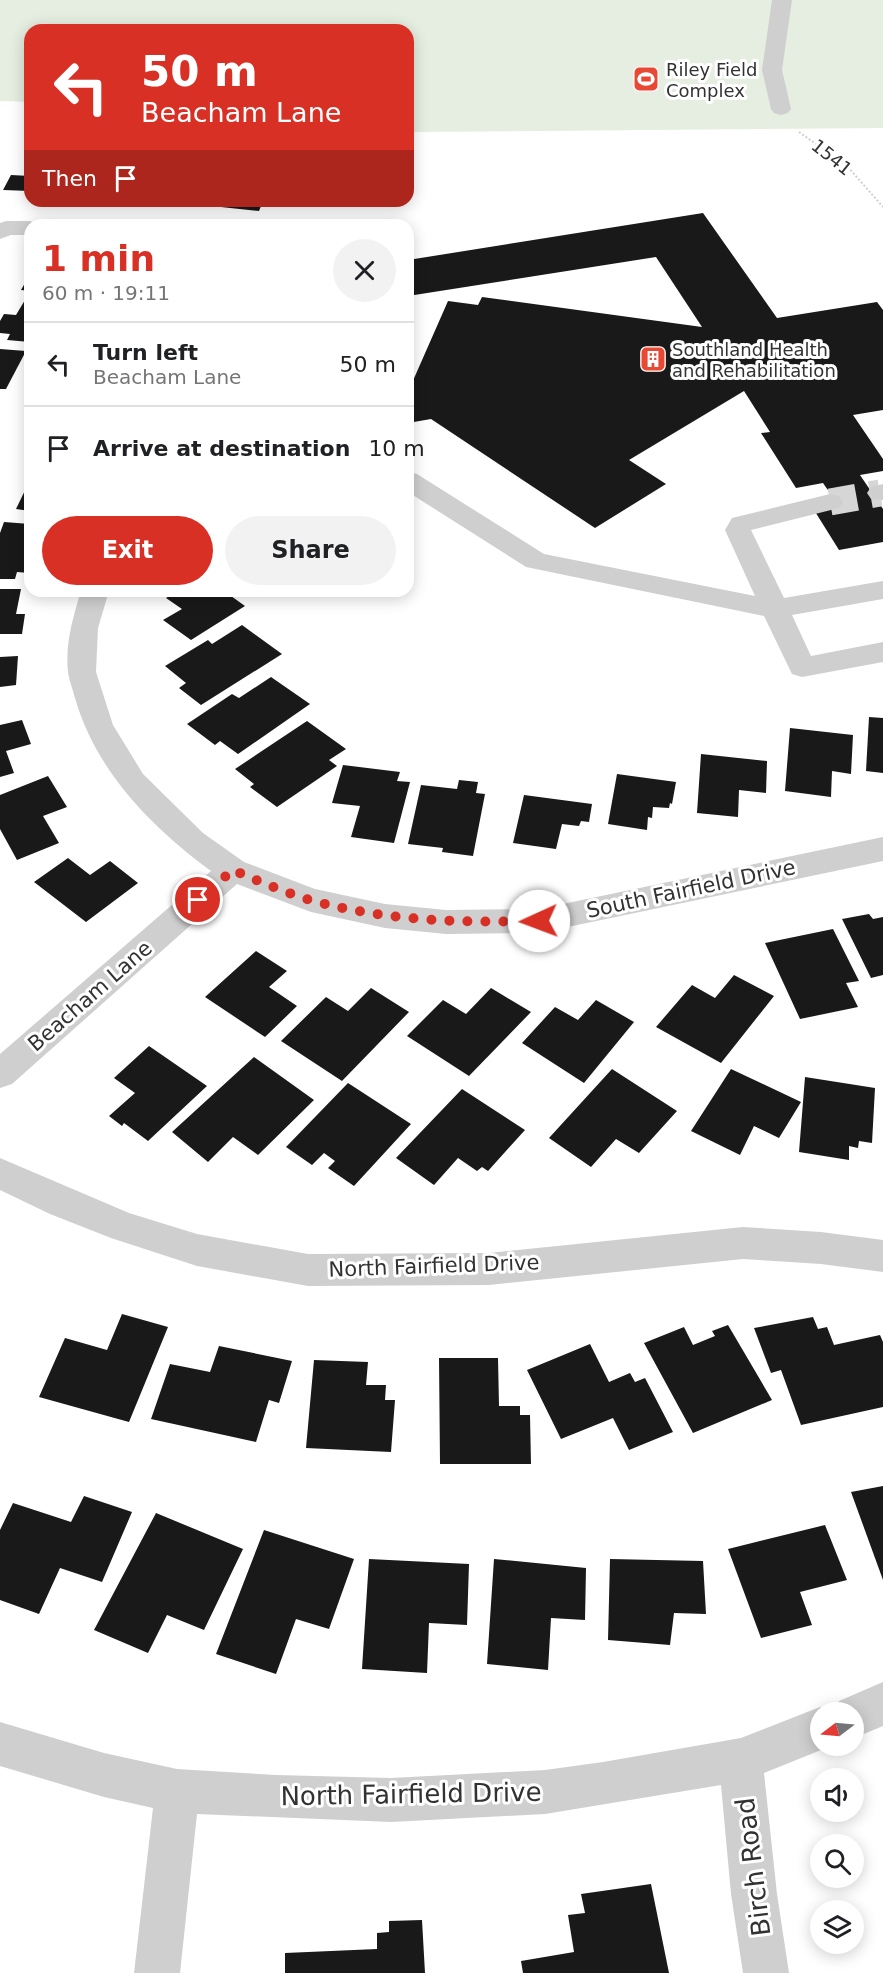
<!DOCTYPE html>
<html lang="en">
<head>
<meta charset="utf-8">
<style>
  :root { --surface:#fff; --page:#f2f2f2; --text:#202124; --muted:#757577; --line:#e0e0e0; --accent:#d93025 }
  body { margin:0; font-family:"DejaVu Sans",sans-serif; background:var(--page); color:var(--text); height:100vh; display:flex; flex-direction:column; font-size:22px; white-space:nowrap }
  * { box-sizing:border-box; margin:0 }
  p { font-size:20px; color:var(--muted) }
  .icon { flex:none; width:33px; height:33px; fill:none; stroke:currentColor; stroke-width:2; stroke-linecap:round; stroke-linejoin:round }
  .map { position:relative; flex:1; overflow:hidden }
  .panel { position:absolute; left:24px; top:219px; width:390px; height:378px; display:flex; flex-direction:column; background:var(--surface); border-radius:18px; box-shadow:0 3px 15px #0003 }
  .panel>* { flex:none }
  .banner { position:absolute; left:24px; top:24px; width:390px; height:183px; border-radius:18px; box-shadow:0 3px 15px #0003; background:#d93025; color:#fff; overflow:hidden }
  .needle { width:39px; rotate:254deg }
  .controls { position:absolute; left:810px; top:1702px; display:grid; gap:12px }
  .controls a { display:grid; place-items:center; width:54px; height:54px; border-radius:50%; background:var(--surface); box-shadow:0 3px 15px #0003; font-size:30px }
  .pin { position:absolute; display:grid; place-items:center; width:51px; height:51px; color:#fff; margin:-26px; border:3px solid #fff; border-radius:50%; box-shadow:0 2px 6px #0007 }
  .me { position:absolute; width:66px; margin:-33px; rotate:268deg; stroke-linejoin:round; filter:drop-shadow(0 0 4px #0008) }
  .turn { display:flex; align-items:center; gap:21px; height:126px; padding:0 18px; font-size:27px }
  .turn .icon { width:78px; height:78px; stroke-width:2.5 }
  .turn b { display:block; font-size:42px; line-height:51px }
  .then { display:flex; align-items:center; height:57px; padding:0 18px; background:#0003; gap:12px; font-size:22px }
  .round { display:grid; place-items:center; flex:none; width:63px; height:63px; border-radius:32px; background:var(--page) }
  .overview { display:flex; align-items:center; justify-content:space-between; height:102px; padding:0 18px }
  h1 { font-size:36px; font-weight:800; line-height:45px; color:var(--accent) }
  .action { display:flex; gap:12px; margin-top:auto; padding:12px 18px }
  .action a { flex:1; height:69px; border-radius:36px; background:var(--accent); color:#fff; font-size:24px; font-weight:800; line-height:69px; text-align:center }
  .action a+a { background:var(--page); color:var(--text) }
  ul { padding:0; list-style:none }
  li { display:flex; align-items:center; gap:18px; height:84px; padding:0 18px; border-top:2px solid var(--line) }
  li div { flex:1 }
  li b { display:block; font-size:22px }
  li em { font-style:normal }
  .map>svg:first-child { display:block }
  .green { fill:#e5eee0 }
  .building { fill:#191919 }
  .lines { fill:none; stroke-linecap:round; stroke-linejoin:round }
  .minor-tunnel { stroke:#d6d6d6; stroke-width:27; stroke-dasharray:27 14; stroke-linecap:butt }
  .path { stroke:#cfcfcf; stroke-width:2; stroke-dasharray:2 2; stroke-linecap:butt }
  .minor { fill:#cfcfcf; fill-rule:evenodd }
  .route { stroke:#d93025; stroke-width:10; stroke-dasharray:0 18 }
  .labels { text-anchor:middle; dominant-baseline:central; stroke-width:6; stroke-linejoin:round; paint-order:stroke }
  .far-poi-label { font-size:18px; fill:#323232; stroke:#fff; text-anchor:start }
  .far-street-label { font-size:18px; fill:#323232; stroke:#fff }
  .street-label { font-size:21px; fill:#323232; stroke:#fff }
  .near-street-label { font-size:26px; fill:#323232; stroke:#fff }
</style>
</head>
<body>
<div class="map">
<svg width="883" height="1973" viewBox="0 0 883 1973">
  <rect width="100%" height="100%" fill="#fff"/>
  <path class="green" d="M0 0H883V128L408 132V30H30V102L0 101Z"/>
  <g class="building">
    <path d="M11 175 30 176V191L3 190Z"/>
    <path d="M173 201H214L212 207 172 204Z"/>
    <path d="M224 201H263L259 211 221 207Z"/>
    <path d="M703 213 777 318 877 302 883 310V410L853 415 883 459V471L860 475 883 509V542L839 550 814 510 838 505 823 483 796 488 761 433 770 432 744 391 629 460 666 484 595 528 431 419 408 423V392L448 301 478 305 482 297 702 327 656 257 408 296V260Z"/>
    <path d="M30 264V291L21 290 29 276 24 275Z"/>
    <path d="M25 300H30V342L7 340 10 334 0 333V321L4 314 16 315Z"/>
    <path d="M0 349 26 351 6 389H0Z"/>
    <path d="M30 480V511L16 509Z"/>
    <path d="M4 522 30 524V573L17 572 15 579H0V533Z"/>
    <path d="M0 589H21L16 614H25L22 634H0Z"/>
    <path d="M178 591H224L245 606 191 640 163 620 182 609 166 598Z"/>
    <path d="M242 625 282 654 201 705 179 688 186 683 165 666 208 640 212 644Z"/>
    <path d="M18 656 16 685 0 687V657Z"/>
    <path d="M271 677 310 704 238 754 220 741 215 745 187 724 232 694 239 698Z"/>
    <path d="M869 717 883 718V773L866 771Z"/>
    <path d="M22 720 31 744 6 751 14 773 0 777V725Z"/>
    <path d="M307 721 346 749 329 760 337 766 277 807 250 787 254 784 235 769Z"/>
    <path d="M790 728 853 735 851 774 832 771 831 797 785 791Z"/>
    <path d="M701 754 767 761 766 793 739 790 738 817 697 813Z"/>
    <path d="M343 765 400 772 397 781 410 782 394 843 351 837 360 806 332 803Z"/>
    <path d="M617 774 676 782 672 804 670 803 669 808 653 807 652 818 648 817 647 830 608 824Z"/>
    <path d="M48 776 67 807 43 816 59 843 17 860 0 829V795Z"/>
    <path d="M459 780 478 782 476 793 485 794 473 856 442 852 443 848 408 844 421 785 457 789Z"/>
    <path d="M524 795 592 804 589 822 581 821 579 826 562 824 556 849 513 843Z"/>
    <path d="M68 858 90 875 110 861 138 883 86 922 34 882Z"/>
    <path d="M869 914 873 919 883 917V975L871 978 842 919Z"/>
    <path d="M833 929 859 981 846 983 858 1007 800 1019 765 943Z"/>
    <path d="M256 951 287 971 269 987 297 1006 265 1037 205 997Z"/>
    <path d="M734 975 774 996 721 1063 656 1027 692 985 715 998Z"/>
    <path d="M371 988 409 1012 342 1081 281 1041 326 997 348 1011Z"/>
    <path d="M491 988 531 1012 469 1076 407 1036 443 1000 466 1014Z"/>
    <path d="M596 1000 634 1022 584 1083 522 1043 555 1007 578 1020Z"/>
    <path d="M149 1046 207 1086 148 1141 124 1123 122 1126 109 1116 135 1093 114 1078Z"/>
    <path d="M254 1057 314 1100 258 1155 233 1137 208 1162 172 1132Z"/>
    <path d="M612 1069 677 1111 639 1153 616 1139 591 1167 549 1138Z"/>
    <path d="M731 1069 801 1102 779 1138 754 1126 740 1155 691 1131Z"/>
    <path d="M805 1077 875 1088 872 1143 859 1141 858 1148 849 1146V1160L799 1152Z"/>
    <path d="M348 1083 411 1124 354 1186 328 1168 335 1161 324 1153 312 1165 286 1147Z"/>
    <path d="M462 1089 525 1130 488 1171 482 1167 477 1171 458 1158 434 1185 396 1158Z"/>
    <path d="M122 1314 168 1327 129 1422 39 1397 65 1338 107 1350Z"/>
    <path d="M813 1317 818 1329 827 1327 834 1345 880 1335 883 1342V1407L801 1425 781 1370 771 1373 754 1328Z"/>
    <path d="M728 1325 772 1400 693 1433 644 1343 684 1327 693 1345 715 1336 712 1331Z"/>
    <path d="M590 1344 609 1382 630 1373 635 1382 645 1378 673 1432 629 1450 613 1418 561 1439 527 1370Z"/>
    <path d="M219 1346 292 1361 279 1403 269 1400 256 1442 151 1419 170 1364 210 1372Z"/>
    <path d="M439 1358H498L499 1406H520V1415H530L531 1464H440Z"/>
    <path d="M314 1360 368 1362 366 1385H386L385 1400H395L391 1452 306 1448Z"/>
    <path d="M883 1486V1580L851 1492Z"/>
    <path d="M84 1496 132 1512 102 1582 60 1568 39 1614 0 1600V1530L13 1503 71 1522Z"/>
    <path d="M156 1513 243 1549 204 1630 167 1615 148 1653 94 1630Z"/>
    <path d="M825 1525 847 1580 800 1592 812 1625 761 1638 728 1549Z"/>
    <path d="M264 1530 354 1559 329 1629 296 1619 276 1674 216 1654Z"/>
    <path d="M369 1559 469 1564 467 1625 429 1623 427 1673 362 1669Z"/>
    <path d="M494 1559 586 1568 585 1620 551 1618 548 1670 487 1664Z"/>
    <path d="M610 1559 703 1561 706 1614 674 1613 670 1645 608 1640Z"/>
    <path d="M651 1884 669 1973H523L521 1961 574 1952 568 1915 585 1913 581 1894Z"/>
    <path d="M422 1920 425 1973H285V1953L377 1949V1933L389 1932V1921Z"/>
  </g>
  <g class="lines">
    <path class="minor-tunnel" d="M830 502 880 493"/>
    <path class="path" d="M799 132 847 166 883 207"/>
    <g class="minor">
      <path d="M772 0H792L782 70 791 109 788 113 781 115 774 113 771 109 762 70Z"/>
      <path d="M6 221H30L39 225H30V235H11L0 239V223Z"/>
      <path d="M408 472 417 474 544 554 755 596 725 530 732 518 830 494 839 496 843 502 839 508 751 530 784 598 883 581V599L792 615 811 656 883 642V662L802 677 792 674 764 616 526 567 408 492Z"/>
      <path d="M883 484V500L871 499 867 493 871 487Z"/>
      <path d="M81 591H109L98 628 96 672 113 725 143 774 203 833 244 862 315 889 385 904 446 910 539 909 883 837V861L539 933 446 934 385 928 311 912 237 884 12 1084 0 1088V1054L211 871C151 827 96 771 75 698 73 690 69 680 68 672 65 644 73 617 81 591Z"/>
      <path d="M0 1158 129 1213 197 1234 308 1254 489 1253 743 1227 821 1232 883 1240V1272L821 1264 743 1259 489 1285 308 1286 197 1266 111 1238 50 1214 0 1190Z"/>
      <path d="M883 1682V1726L854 1738V1713H820V1746H831L764 1773 777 1894 789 1973H743L731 1894 721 1785 545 1814 391 1822 197 1814 180 1973H134L153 1808 104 1797 0 1766V1722L104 1753 177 1769 276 1775 391 1778 545 1770 603 1762 741 1738 820 1707 834 1713 839 1701Z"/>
    </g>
  </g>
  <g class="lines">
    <path class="route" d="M198 900 233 870C258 881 284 892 310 900 385 921 462 923 539 921"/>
  </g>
  <defs>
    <g id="stadium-square" transform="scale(1.35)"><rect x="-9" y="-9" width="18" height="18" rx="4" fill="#e84934" stroke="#fff"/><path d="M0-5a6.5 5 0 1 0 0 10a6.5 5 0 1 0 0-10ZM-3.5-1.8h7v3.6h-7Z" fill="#fff"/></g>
    <g id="building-square" transform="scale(1.35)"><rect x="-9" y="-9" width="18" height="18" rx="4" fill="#e84934" stroke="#fff"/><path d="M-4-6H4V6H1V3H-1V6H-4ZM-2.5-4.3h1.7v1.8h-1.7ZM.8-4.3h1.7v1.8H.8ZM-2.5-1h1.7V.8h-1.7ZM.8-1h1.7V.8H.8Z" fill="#fff"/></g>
  </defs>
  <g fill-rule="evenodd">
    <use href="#stadium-square" x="646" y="79"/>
    <use href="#building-square" x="653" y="359"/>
  </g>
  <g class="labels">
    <g class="far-poi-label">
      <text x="666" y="69">Riley Field<tspan x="666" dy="21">Complex</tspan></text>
      <text x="672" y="349">Southland Health<tspan x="672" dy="21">and Rehabilitation</tspan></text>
    </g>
    <g class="far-street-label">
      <text transform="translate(832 157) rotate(39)">1541</text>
    </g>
    <g class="street-label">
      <text transform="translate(691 889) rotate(-12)">South Fairfield Drive</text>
      <text transform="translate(90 996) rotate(-41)">Beacham Lane</text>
      <text transform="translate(434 1266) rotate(-2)">North Fairfield Drive</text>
    </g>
    <g class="near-street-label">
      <text transform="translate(411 1794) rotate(-1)">North Fairfield Drive</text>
      <text transform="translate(753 1867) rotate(-97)">Birch Road</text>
    </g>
  </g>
</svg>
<div class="controls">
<a><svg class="needle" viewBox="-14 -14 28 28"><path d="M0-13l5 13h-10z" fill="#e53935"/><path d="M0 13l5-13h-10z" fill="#757577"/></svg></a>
<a><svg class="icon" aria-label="sound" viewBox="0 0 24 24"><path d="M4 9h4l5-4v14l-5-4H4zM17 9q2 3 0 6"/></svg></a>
<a><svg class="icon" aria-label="search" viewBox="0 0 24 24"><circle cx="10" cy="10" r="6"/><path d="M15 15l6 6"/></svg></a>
<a><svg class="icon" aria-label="layers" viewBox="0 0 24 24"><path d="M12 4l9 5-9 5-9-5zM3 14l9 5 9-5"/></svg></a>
</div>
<div class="pin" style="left:198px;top:900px;background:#d93025"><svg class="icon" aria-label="arrive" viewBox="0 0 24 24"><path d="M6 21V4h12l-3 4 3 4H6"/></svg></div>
<svg class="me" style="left:539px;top:921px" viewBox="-20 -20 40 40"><circle r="19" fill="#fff"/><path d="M0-13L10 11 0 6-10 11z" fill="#d93025"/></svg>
<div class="banner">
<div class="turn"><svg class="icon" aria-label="left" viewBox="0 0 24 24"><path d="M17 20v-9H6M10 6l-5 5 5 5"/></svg><div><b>50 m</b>Beacham Lane</div></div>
<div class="then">Then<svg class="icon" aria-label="arrive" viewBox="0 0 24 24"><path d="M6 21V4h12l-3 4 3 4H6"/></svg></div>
</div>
<section class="panel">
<div class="overview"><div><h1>1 min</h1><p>60 m · 19:11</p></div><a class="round"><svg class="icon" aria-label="close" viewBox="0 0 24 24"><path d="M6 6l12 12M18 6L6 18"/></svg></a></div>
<ul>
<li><svg class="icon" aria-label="left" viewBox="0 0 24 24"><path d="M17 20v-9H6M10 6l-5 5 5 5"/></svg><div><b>Turn left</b><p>Beacham Lane</p></div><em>50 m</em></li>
<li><svg class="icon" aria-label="arrive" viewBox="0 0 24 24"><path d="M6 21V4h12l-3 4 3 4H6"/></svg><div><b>Arrive at destination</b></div><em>10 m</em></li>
</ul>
<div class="action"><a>Exit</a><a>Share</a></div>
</section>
</div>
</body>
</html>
